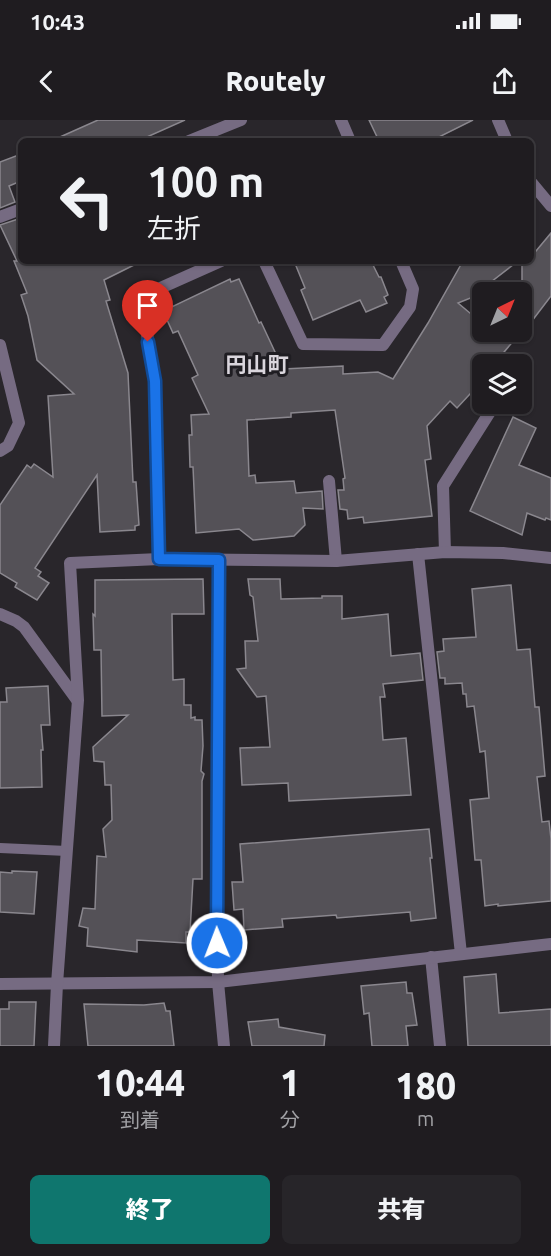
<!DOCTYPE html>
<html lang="ja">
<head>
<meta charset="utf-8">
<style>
  :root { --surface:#1f1c20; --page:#272529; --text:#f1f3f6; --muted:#a1a1a5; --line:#3c3a3e; --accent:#0f766e }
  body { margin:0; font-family:Ubuntu,"Noto Sans JP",sans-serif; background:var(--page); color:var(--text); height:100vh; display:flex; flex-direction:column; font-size:22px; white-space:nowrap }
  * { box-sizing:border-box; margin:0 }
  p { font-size:20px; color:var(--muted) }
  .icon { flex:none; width:33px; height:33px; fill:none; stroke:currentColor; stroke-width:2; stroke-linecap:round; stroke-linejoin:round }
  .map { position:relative; height:926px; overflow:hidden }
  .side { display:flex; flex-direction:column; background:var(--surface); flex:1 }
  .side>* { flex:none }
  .top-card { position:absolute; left:18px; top:18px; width:516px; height:126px; border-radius:9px; box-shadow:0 2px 4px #0004,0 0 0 2px var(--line); background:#1f1c20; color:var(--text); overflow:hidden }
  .needle { width:39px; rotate:43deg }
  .fabs { position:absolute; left:472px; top:162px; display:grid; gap:12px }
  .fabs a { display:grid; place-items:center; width:60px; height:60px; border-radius:9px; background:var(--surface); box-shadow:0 2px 4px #0004,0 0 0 2px var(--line); font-size:30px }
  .pin { position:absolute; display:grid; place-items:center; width:51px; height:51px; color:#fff; margin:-62px -26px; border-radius:50% 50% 50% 0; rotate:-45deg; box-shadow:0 0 6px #0007 }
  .pin .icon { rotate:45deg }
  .me { position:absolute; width:66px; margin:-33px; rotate:359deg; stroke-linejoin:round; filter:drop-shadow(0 0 4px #0008) }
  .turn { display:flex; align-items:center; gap:21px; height:126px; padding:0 30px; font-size:27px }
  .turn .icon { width:78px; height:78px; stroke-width:2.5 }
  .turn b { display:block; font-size:42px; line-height:51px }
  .eta { display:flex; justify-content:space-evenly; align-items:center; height:102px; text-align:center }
  .eta b { font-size:36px; font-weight:800; line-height:42px }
  .button { display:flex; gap:12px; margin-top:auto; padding:12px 30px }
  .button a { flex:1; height:69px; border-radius:9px; background:var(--accent); color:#fff; font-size:24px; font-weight:800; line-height:69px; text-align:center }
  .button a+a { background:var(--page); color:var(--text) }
  .status { display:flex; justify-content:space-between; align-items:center; height:42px; padding:0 30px; background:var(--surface); direction:ltr }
  .status svg { height:16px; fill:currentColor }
  header { display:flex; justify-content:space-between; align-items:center; height:78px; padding:0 30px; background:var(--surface); font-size:27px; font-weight:800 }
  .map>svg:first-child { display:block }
  .building { fill:#545157; stroke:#8a878e; stroke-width:1.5 }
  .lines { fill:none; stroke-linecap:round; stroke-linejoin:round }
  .service { stroke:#766b82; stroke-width:10 }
  .minor { stroke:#766b82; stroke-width:12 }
  .route-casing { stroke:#114b97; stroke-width:15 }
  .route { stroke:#1a73e8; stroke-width:10 }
  .labels { text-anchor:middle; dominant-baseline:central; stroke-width:6; stroke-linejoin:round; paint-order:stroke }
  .neighbourhood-label { font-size:21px; font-weight:bold; fill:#dad6dd; stroke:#1f1d22 }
</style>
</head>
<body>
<div class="status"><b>10:43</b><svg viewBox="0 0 49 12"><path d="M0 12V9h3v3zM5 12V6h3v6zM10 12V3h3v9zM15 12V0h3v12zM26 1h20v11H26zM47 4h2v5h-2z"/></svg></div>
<header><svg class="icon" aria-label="back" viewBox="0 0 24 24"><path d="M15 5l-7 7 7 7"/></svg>Routely<svg class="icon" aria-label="share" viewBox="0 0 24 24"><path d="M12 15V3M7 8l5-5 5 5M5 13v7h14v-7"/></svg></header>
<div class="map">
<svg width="551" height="926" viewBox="0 0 551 926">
  <rect width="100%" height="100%" fill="#29262b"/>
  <g class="building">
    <path d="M98 0H185L138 21H51Z"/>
    <path d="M369 0H473L431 21H379Z"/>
    <path d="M21 34V61L9 66 15 82 0 88V42Z"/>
    <path d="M21 98V141H142L104 160 110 180 106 181 128 253 133 362H136L139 405 135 406V410L100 412 97 355 35 448 41 452 38 456 49 463 37 480 15 467 17 463 0 453V385L27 345 31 348 34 344 53 357 48 276 74 274 37 240 28 196 21 175 27 173 14 141H17L0 105Z"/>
    <path d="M551 113V176L522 214V141H531V137Z"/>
    <path d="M294 141H371L379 157H381L388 175 384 177 387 183 366 192 360 180 313 200 301 170 305 168Z"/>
    <path d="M463 141H518L478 172V175L458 183 483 204V212H521L494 244H483V260L457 288 450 281 427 306 431 339 425 340 432 396 364 403 363 397 348 399 347 390 340 389 338 370H344L343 359 345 358 335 290 291 293V297L247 300 249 356 255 355 256 363 294 361 296 373 322 371 323 389 303 388 305 405 294 416 253 420 239 409 196 413 193 347H190L189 315H192L191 295 209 294 192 258 198 255 178 211 173 213 163 191 230 159 231 162 239 159 259 203 261 202 283 249 343 246V254L378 252 393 259 428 203Z"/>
    <path d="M513 297 536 308 519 345 551 358V400L546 398 545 400 527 393 522 415 470 391Z"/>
    <path d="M203 459 204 494H172L173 560 184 559V585H191V598L195 597V600H202L203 626 201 651 204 654 202 661V759H193L190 812H186V823L137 820V832L87 826 88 808 79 806 83 788 95 789 97 736 106 737 103 709 112 700 111 665H105L104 642 94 641 93 627 128 595 102 596 101 530H94L93 494 95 496V460Z"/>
    <path d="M248 459H280L281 479 322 478V476H342V499L388 494 391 536 420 533 423 560 383 564 385 577H380L383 620 406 618 411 675 289 681 288 663 242 665 240 628 270 627 266 576 257 577 237 549 246 548 245 521H258L253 477 250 475Z"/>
    <path d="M511 465 517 530 530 529 535 587H539L545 656 537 657 542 702 549 701 551 719V781L498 786V784L485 786 481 740H475L470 680 489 678 485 631 480 632 474 586 467 587 466 574H463L462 563 445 564V558H440L437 532 444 531 443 519 476 517 472 469Z"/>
    <path d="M48 566 50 605H41L43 630H41L42 667 0 668V582H7L6 568Z"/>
    <path d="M429 709 432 738H430L436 798 411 801 410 792 337 798 336 795 282 799 283 807 244 810 243 789 234 790 232 762H243L240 724Z"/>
    <path d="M12 751 37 752 34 794 0 792V752L12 753Z"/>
    <path d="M496 854 499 893 551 889V926H468L464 857Z"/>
    <path d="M406 862 407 873H412L417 905 406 906 408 926H372L369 893 364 894 361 866Z"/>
    <path d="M9 882H36L34 926H0V889H9Z"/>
    <path d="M164 883 166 891H170L174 926H88L84 884 144 885Z"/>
    <path d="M278 899 279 907 325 915 324 926H252L248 902Z"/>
  </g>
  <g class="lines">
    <path class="service" d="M0 728 67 731"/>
    <g class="minor">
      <path d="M341 0 350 21"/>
      <path d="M498 0 507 21"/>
      <path d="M189 21 241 0"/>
      <path d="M531 62 551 86"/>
      <path d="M0 97 21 89"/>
      <path d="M264 141 303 224 383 225 410 187 413 169 401 141"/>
      <path d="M0 225 19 303 8 326 0 331"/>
      <path d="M519 244 521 241"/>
      <path d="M329 361 336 441"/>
      <path d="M445 432 443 366 495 284"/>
      <path d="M418 434 461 834"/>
      <path d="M159 439 155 261 145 202 147 174 221 141"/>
      <path d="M219 440 217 764 218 862 224 926"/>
      <path d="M0 494 16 501 24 507 77 580"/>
      <path d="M431 837 440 926"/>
      <path d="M0 864 218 862 551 824"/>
      <path d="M54 926 57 864 78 580 70 443 159 439 336 441 445 432 503 433 551 438"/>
    </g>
  </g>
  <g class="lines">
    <g class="route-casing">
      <path id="route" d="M148 222 155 261 159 439 219 440 217 823"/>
    </g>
    <use href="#route" class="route"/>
  </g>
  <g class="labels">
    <g class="neighbourhood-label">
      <text x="257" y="244">円山町</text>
    </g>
  </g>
</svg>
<div class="fabs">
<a><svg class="needle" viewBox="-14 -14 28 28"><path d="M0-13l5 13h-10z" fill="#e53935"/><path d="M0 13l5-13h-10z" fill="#a1a1a5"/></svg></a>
<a><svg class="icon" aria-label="layers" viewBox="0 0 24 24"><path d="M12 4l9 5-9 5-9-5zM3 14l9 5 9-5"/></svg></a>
</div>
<div class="pin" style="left:148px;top:222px;background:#d93025"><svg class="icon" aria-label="arrive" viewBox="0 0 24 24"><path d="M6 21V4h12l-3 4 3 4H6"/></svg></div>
<svg class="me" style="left:217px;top:823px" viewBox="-20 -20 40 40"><circle r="17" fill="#1a73e8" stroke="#fff" stroke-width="3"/><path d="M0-11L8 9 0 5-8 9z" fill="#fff"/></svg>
<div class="top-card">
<div class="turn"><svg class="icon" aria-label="left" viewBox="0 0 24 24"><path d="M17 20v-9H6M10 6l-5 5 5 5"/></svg><div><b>100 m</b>左折</div></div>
</div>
</div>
<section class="side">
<div class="eta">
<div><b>10:44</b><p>到着</p></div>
<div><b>1</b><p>分</p></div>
<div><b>180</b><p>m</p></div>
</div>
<div class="button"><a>終了</a><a>共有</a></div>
</section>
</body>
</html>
